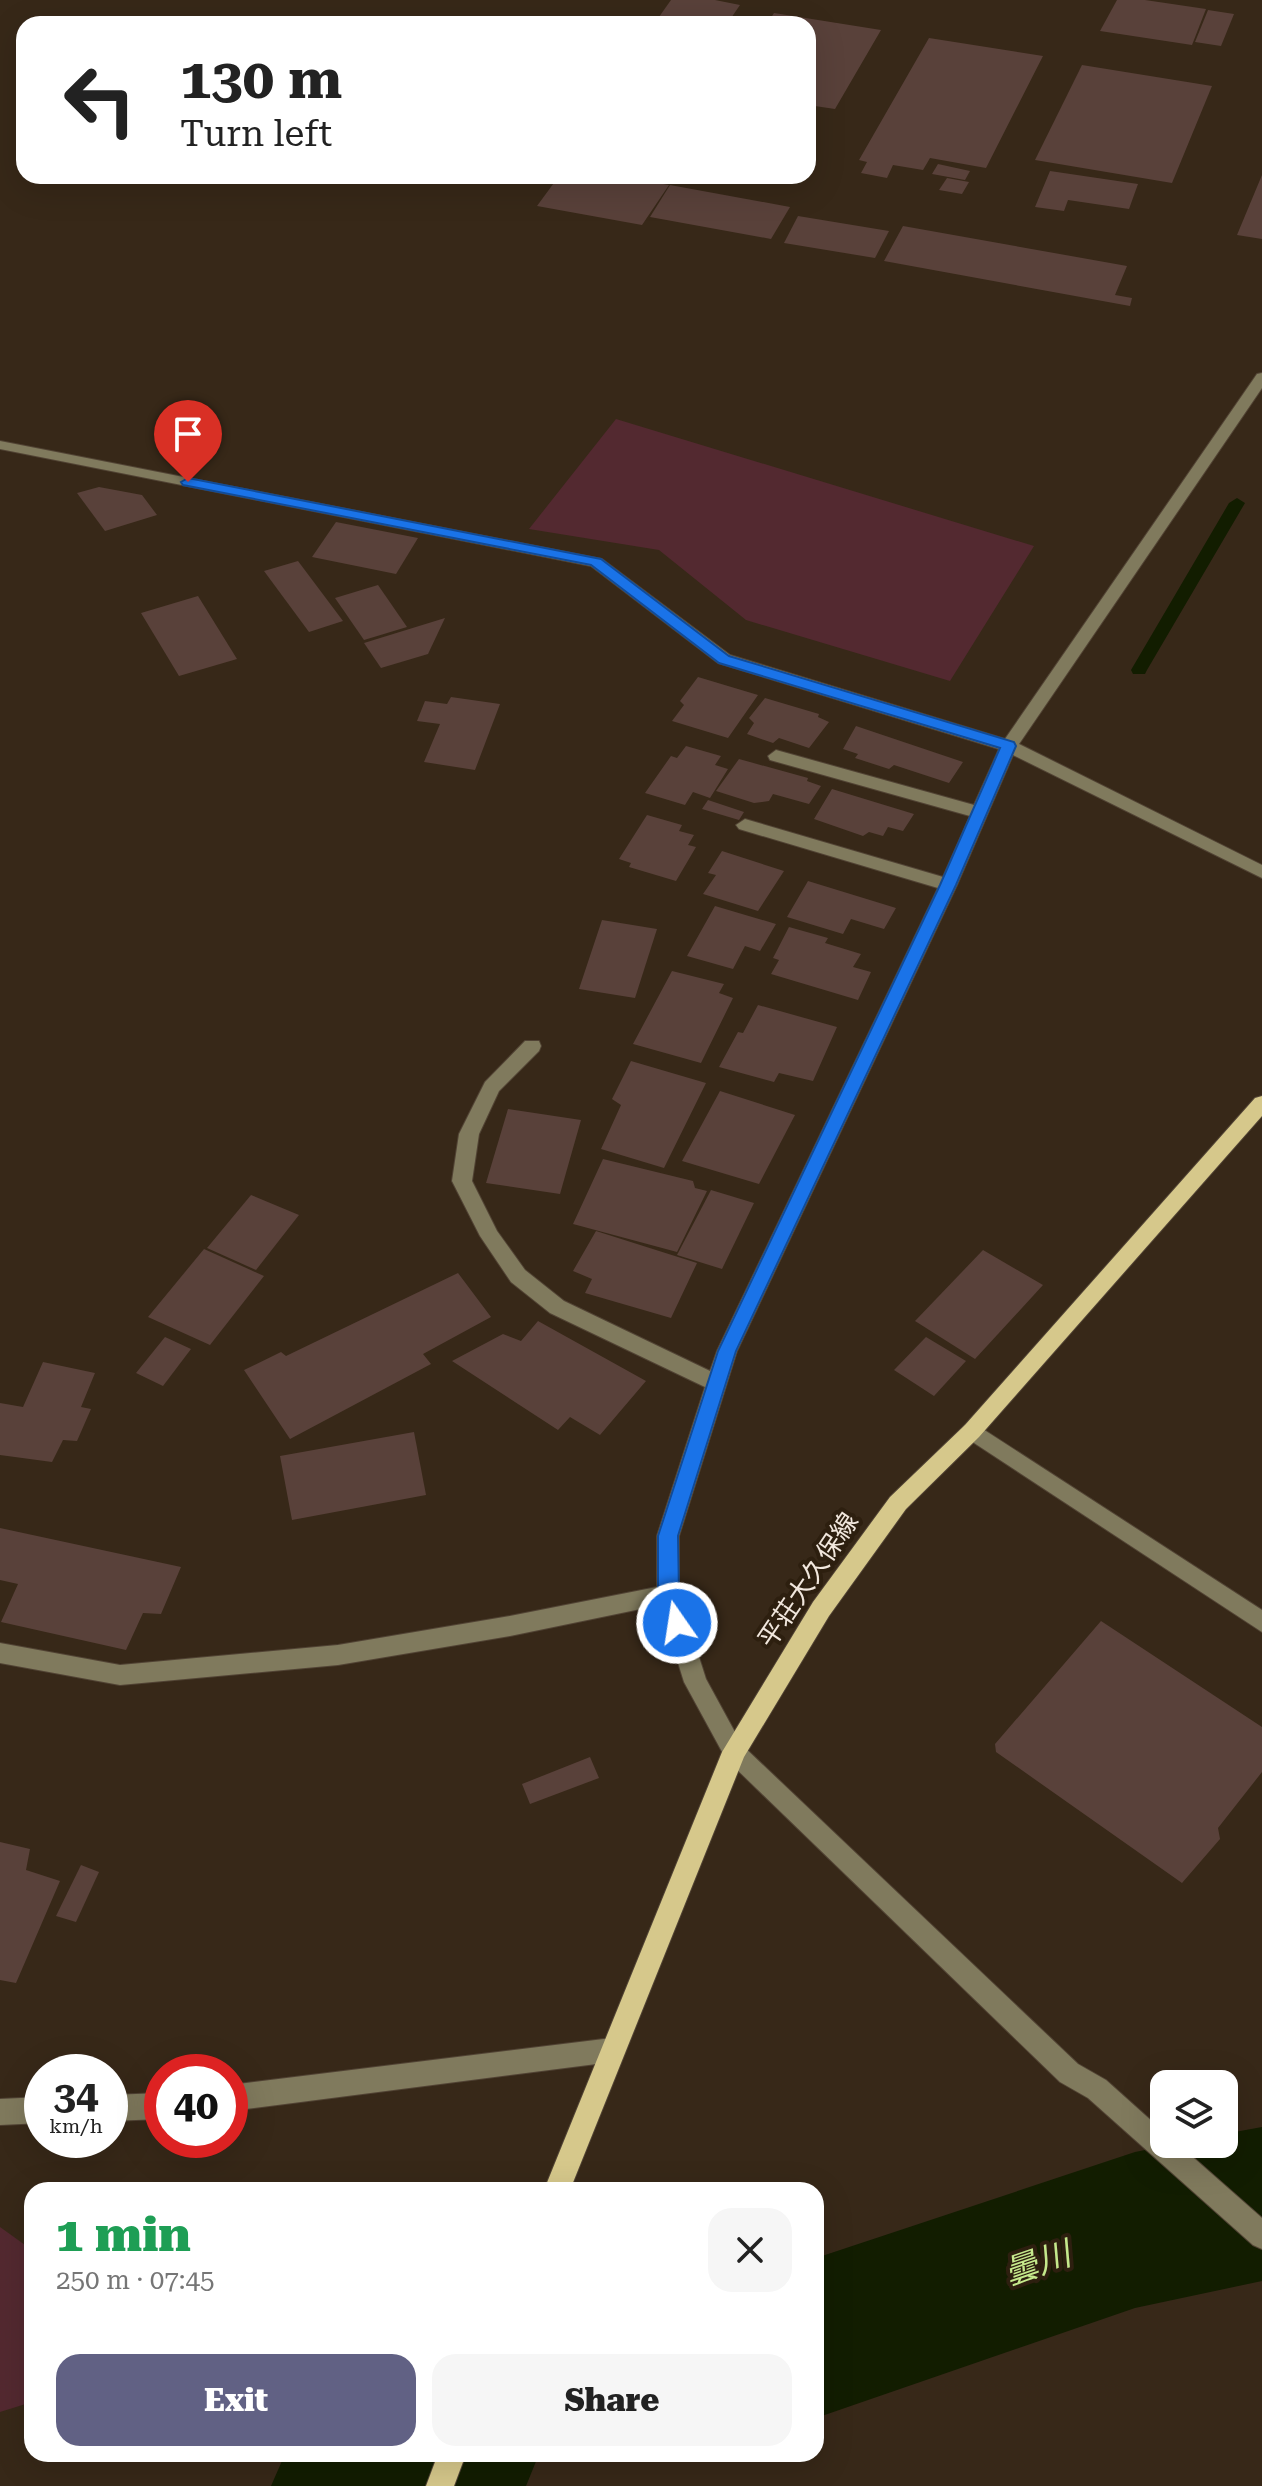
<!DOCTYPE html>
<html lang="en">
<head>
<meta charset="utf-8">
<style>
  :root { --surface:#fff; --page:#f6f6f6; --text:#222; --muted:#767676; --accent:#616184 }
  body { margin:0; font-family:"Roboto Serif","Noto Sans JP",serif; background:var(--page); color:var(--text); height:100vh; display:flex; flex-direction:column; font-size:30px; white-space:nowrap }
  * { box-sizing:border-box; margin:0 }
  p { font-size:26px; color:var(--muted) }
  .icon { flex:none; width:44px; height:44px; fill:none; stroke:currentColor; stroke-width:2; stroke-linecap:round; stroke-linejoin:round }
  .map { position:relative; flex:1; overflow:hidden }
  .sheet { position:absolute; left:24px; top:2182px; width:800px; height:280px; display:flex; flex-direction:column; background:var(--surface); border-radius:24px; box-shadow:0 8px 32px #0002 }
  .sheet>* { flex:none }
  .top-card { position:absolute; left:16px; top:16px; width:800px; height:168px; border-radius:24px; box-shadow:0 8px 32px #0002; background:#fff; color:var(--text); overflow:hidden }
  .controls { position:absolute; left:1150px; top:2070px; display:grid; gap:16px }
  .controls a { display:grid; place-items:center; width:88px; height:88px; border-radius:16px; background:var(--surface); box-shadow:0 8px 32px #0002; font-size:40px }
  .speed { position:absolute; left:24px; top:2054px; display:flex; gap:16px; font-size:40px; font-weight:700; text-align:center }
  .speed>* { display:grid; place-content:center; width:104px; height:104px; border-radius:50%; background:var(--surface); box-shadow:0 8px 32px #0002; line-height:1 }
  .speed small { font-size:20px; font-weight:400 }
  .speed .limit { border:12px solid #d22; background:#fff; color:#111 }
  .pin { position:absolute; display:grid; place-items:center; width:68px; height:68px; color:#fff; margin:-82px -34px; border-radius:50% 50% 50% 0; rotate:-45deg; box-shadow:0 0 8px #0007 }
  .pin .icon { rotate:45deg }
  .me { position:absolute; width:88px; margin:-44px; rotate:347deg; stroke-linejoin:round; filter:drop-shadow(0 0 6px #0008) }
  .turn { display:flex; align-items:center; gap:28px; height:168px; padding:0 32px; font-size:36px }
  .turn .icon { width:104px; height:104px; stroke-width:2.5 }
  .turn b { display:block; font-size:56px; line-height:68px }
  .round { display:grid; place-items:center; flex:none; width:84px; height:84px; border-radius:24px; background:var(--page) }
  .headline { display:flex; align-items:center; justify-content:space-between; height:136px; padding:0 32px }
  h1 { font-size:48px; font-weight:800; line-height:60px; color:#1e9e55 }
  .button { display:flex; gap:16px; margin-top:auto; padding:16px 32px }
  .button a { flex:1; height:92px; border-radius:24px; background:var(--accent); color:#fff; font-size:32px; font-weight:800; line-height:92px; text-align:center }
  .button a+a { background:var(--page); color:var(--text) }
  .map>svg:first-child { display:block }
  .green { fill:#532930 }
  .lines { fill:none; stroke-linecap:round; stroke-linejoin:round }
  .stream { fill:#121d00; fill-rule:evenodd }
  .river { fill:#121d00; fill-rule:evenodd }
  .building { fill:#59413a }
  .minor-casing { stroke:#514334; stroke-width:2 }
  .major-casing { stroke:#514334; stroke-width:2 }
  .minor { fill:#807a5d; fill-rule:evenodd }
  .major { fill:#d6c88b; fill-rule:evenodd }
  .route { fill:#1a73e8; stroke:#114b97; stroke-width:2 }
  .labels { text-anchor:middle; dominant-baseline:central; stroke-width:8; stroke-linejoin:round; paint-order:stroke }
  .street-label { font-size:26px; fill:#f1e7dd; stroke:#2d1f0f }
  .near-water-label { font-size:34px; font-style:italic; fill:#c5e98c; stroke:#2d1f0f }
</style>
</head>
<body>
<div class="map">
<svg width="1262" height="2486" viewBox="0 0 1262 2486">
  <rect width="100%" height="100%" fill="#372818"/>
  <g class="green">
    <path d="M616 419 1034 546 950 681 746 620 659 550 529 529Z"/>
    <path d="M0 2227 32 2250V2402L0 2412Z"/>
  </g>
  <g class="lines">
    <path class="stream" d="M1237 498 1245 503 1147 670 1145 674H1133L1131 670 1229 503Z"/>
    <g class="river">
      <path d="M1262 2127V2281L1135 2308 816 2418V2258L1135 2152 1176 2144H1224V2134Z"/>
      <path d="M285 2454H539L526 2486H271Z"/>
    </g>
  </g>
  <g class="building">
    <path d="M671 0H715L740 5 727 24H654Z"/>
    <path d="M1117 0H1145L1206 9 1192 45 1100 31Z"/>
    <path d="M1208 10 1234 14 1221 46 1195 42Z"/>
    <path d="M774 13 881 30 835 109 808 105V24H767Z"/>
    <path d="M929 38 1043 56 986 168 930 158 923 170 893 165 887 178 861 173 867 162 859 160Z"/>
    <path d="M1082 65 1212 86 1172 183 1035 160Z"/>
    <path d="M938 164 970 171 965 180 932 174Z"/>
    <path d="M1050 171 1138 184 1129 209 1068 200 1064 211 1035 207Z"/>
    <path d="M1262 175V239L1237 235Z"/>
    <path d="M559 176H592L590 180 594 176H618L669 185 642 225 537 206Z"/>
    <path d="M947 178 969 182 962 194 939 190Z"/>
    <path d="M670 185 790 207 771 239 650 217Z"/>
    <path d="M798 216 889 231 875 258 784 243Z"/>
    <path d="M903 226 1127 266 1115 295 1132 298 1130 306 884 261Z"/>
    <path d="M99 487 142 495 157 515 105 531 77 493Z"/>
    <path d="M336 522 418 538 396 574 312 557Z"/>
    <path d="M298 561 343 621 309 632 264 571Z"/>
    <path d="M378 585 407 627 364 640 335 598Z"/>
    <path d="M198 596 237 659 179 676 141 613Z"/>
    <path d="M445 618 428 654 381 668 364 643Z"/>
    <path d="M698 677 758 695 728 738 672 721 684 705 680 701Z"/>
    <path d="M451 697 500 704 475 770 424 762 440 724 417 721 425 701 447 704Z"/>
    <path d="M765 698 819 714 818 717 829 722 809 748 779 738 773 743 747 734 754 723 749 718Z"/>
    <path d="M856 726 963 762 949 783 894 765 889 769 855 758 858 754 843 749Z"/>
    <path d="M686 746 721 756 715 765 728 769 710 798 693 792 685 805 645 793 671 756 677 758Z"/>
    <path d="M739 759 808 778 807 781 821 786 809 804 773 794 769 801 754 803 716 791Z"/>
    <path d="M832 789 914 814 903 831 888 827 883 836 869 832 863 836 814 819Z"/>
    <path d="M708 800 744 812 739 820 702 809Z"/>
    <path d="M647 815 682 825 679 831 694 835 688 845 696 847 676 881 629 867 631 863 619 859Z"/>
    <path d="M722 851 784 871 758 911 703 894 716 875 708 873Z"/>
    <path d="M808 881 896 908 884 929 851 919 843 934 787 917Z"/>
    <path d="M715 906 776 924 760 951 745 946 733 969 687 956Z"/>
    <path d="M602 920 657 929 635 998 579 989Z"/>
    <path d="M789 927 828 938 825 943 861 954 853 967 871 972 858 1000 771 974 779 960 773 958Z"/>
    <path d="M672 971 724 984 719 993 733 998 701 1063 633 1044Z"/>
    <path d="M758 1005 837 1027 813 1081 779 1073 774 1082 719 1067 738 1032 743 1033Z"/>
    <path d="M631 1061 706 1083 664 1168 601 1149 621 1105 612 1099Z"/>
    <path d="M720 1091 795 1115 759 1184 682 1161Z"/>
    <path d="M508 1109 581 1120 560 1194 486 1183Z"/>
    <path d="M603 1159 693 1181 695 1188 707 1191 677 1252 573 1224Z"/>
    <path d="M711 1190 754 1203 722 1269 677 1255Z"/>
    <path d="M251 1195 299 1215 256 1270 207 1248Z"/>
    <path d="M596 1231 697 1263 671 1318 585 1293 592 1279 573 1271Z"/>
    <path d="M204 1249 264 1276 210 1345 148 1317Z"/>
    <path d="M983 1250 1043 1285 975 1359 915 1321Z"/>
    <path d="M458 1273 491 1317 423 1354 431 1364 290 1439 244 1370 281 1352 286 1356Z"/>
    <path d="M538 1321 646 1381 600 1435 570 1417 558 1430 452 1361 503 1334 521 1341Z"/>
    <path d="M165 1337 191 1349 163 1386 136 1373Z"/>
    <path d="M926 1337 966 1361 934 1396 894 1370Z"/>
    <path d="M43 1362 95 1373 81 1407 91 1409 77 1441 63 1440 52 1462 0 1455V1403L23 1407Z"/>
    <path d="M414 1432 426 1495 292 1520 280 1456Z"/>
    <path d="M0 1528 181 1567 161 1614 143 1613 126 1650 1 1622 18 1584 0 1580Z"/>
    <path d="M1101 1621 1262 1727V1772L1218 1828 1220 1839 1182 1883 996 1752 995 1744Z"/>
    <path d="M590 1757 599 1778 530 1804 522 1784Z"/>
    <path d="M0 1842 30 1849 26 1870 60 1881 16 1983 0 1980Z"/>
    <path d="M81 1865 99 1872 76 1922 56 1916Z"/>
  </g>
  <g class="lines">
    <g class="minor-casing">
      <g id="minor">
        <path d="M1262 373V388L1019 744 1262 865V878L1013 755 957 885 737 1351 679 1536V1594L706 1679 742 1745 1078 2064 1106 2080 1164 2132V2144H1178L1262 2218V2249L1253 2245 1088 2098 1060 2082 726 1759 684 1682 660 1605 510 1636 338 1665 120 1685 0 1663V1643L120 1665 338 1645 510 1616 657 1587V1536L705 1387 550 1313 511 1282 480 1236 452 1181 459 1134 485 1082 525 1041H539L541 1046 539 1051 499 1091 479 1134 472 1181 497 1231 525 1270 564 1301 710 1371 717 1351 938 888 739 829 736 825 745 819 943 877 970 816 770 760 768 756 776 750 974 805 999 749 718 663 591 566 0 449V441L602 559 730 655 1005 739 1257 374Z"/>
        <path d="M972 1422 1262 1610V1632L965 1437 961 1431 965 1425Z"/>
        <path d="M612 2038 621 2041 625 2050 621 2059 612 2062 230 2111V2085Z"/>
        <path d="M162 2093V2119L110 2121V2095Z"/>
        <path d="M42 2097V2123L0 2125V2099Z"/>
      </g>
    </g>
    <g class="major-casing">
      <g id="major">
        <path d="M1262 1096V1116L979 1437 906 1509 829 1616 744 1757 570 2190H544L722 1752 813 1602 890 1497 965 1425 1255 1098Z"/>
        <path d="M438 2454H466L454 2486H426Z"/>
      </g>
    </g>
    <use href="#minor" class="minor"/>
    <use href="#major" class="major"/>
  </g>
  <path class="route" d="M188 478 601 559 729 656 1014 742 1016 746 956 885 736 1351 678 1536 679 1594 687 1623 684 1629 677 1632 670 1629 658 1594V1536L718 1351 940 885 1000 748 719 663 591 565 183 485 181 482Z"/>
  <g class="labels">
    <g class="street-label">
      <text transform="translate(808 1580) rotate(-56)">平荘大久保線</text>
    </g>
    <g class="near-water-label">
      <text transform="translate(1037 2263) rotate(-19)">曇川</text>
    </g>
  </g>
</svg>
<div class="controls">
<a><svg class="icon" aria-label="layers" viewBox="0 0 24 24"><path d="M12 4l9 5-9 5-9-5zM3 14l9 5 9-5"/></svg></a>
</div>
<div class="speed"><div>34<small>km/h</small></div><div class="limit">40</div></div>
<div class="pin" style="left:188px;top:482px;background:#d93025"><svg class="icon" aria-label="arrive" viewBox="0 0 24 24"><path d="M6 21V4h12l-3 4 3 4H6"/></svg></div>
<svg class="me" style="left:677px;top:1623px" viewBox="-20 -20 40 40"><circle r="17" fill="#1a73e8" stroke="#fff" stroke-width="3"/><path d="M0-11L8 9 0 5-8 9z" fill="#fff"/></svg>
<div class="top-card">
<div class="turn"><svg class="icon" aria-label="left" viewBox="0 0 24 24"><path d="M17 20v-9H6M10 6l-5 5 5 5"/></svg><div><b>130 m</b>Turn left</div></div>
</div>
<section class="sheet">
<div class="headline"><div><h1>1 min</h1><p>250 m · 07:45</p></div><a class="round"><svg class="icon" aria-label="close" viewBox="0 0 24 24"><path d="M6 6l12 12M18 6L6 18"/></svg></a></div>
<div class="button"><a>Exit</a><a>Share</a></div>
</section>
</div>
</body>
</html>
